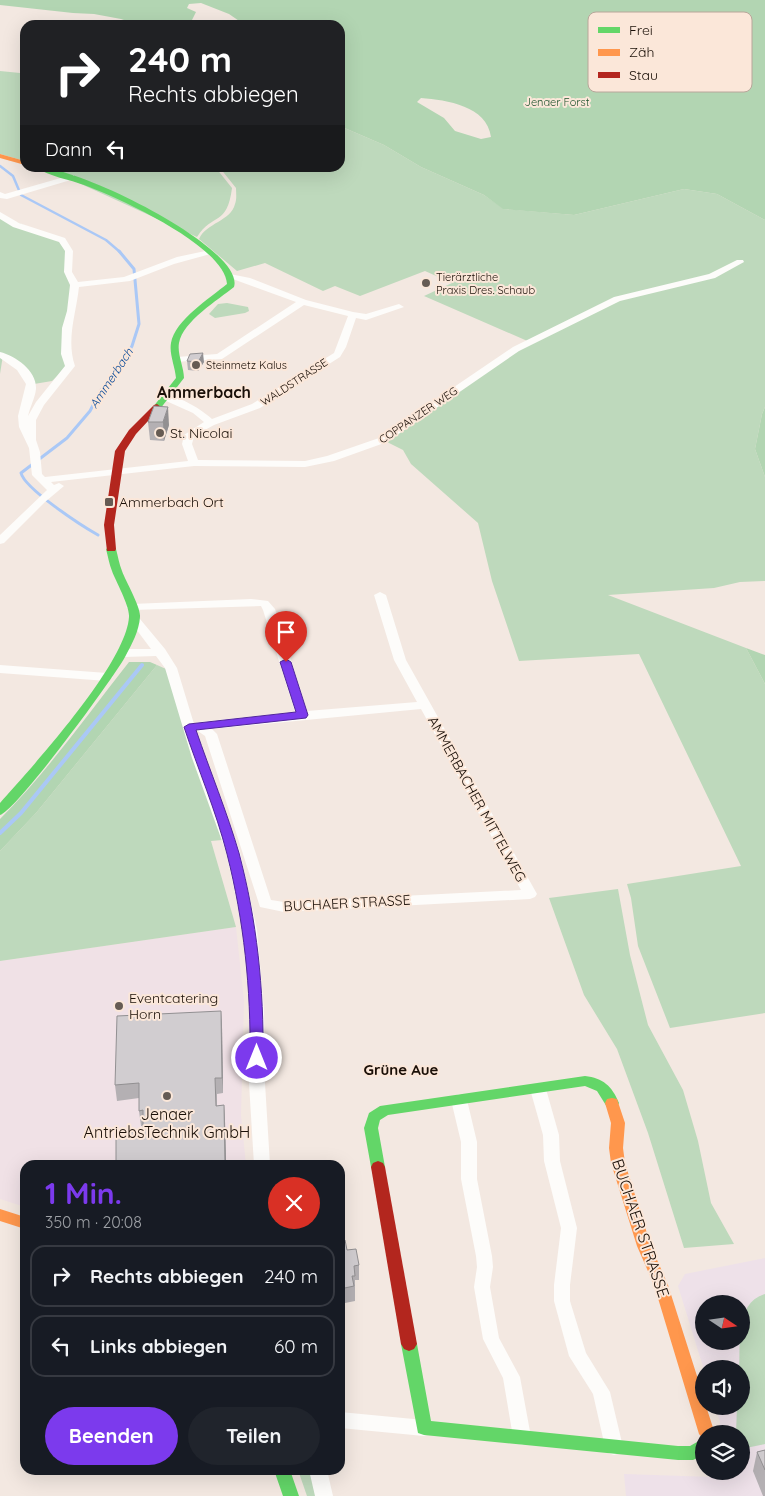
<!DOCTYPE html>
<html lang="de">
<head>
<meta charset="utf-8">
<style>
  :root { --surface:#171b24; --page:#20242c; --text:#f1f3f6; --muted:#9ea1a6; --line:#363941; --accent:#7c3aed }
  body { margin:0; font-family:Quicksand,sans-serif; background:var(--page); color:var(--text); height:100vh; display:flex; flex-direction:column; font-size:19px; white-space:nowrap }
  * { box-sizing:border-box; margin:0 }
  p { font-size:16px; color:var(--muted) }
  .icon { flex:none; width:28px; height:28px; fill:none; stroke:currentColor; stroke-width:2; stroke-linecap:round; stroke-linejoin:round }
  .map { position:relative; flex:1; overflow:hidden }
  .drawer { position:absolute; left:20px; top:1160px; width:325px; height:315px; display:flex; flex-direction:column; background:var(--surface); border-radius:15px; box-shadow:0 5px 20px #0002 }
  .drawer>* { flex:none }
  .hud { position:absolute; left:20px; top:20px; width:325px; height:152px; border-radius:15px; box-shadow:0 5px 20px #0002; background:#202124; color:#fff; overflow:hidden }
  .needle { width:32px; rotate:103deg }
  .buttons { position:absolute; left:695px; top:1295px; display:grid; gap:10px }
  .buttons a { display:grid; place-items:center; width:55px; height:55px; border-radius:50%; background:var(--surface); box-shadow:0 5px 20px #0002; font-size:25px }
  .pin { position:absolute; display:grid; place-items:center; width:42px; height:42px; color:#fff; margin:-51px -21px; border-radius:50% 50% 50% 0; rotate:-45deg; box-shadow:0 0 5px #0007 }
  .pin .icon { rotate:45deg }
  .me { position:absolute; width:55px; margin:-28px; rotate:0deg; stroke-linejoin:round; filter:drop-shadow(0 0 4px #0008) }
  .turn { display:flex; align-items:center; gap:18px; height:105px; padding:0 25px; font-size:22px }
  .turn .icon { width:65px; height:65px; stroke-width:2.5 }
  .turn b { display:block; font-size:35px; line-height:42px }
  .then { display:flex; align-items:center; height:48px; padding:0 25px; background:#0003; gap:10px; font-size:19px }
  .round { display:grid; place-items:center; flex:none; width:52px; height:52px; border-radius:26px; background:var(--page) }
  .head { display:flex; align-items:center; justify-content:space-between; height:85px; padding:0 25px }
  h1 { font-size:30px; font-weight:800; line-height:38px; color:var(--accent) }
  .button { display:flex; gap:10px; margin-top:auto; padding:10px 25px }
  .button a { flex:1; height:58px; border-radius:30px; background:var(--accent); color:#fff; font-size:20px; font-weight:800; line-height:58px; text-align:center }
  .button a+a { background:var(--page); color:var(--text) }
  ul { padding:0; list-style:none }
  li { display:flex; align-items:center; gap:15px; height:62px; margin:0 10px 8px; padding:0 15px; border:2px solid var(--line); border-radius:15px }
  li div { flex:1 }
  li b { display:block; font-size:19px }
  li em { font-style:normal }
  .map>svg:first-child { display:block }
  .commercial { fill:#eee1e9; fill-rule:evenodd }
  .industrial { fill:#f0e1e6 }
  .green { fill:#bed9bc }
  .forest { fill:#b2d5b2; fill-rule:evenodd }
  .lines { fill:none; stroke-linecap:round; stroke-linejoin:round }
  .stream-far2 { stroke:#aac8f6; stroke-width:2.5 }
  .stream-far1 { stroke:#aac8f6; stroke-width:3 }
  .stream { stroke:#aac8f6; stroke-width:4 }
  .street { fill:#fdfcfa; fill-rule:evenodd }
  .fast { fill:#63d668; fill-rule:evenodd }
  .slow { fill:#ff974d; fill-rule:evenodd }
  .jam { fill:#b3261e; fill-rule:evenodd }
  .wall { fill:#b4b0b3 }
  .shaded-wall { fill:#929092 }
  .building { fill:#d1cdd0; stroke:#929092 }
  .route { fill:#7c3aed; stroke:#51269a }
  .poi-dot { fill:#665b53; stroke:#fbe7d9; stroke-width:2 }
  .labels { text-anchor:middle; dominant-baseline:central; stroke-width:4; stroke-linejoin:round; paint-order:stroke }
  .far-park-label { font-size:11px; fill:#1e532d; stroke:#fbe7d9 }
  .far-poi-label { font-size:11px; fill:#1a0f07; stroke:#fbe7d9; text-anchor:start }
  .far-street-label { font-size:11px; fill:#1a0f07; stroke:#fbe7d9 }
  .far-water-label { font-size:12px; font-style:italic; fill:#0d4d9b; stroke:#fbe7d9 }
  .poi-label { font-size:14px; fill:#1a0f07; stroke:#fbe7d9; text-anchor:start }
  .street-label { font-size:14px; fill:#1a0f07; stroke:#fbe7d9 }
  .neighbourhood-label { font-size:15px; font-weight:bold; fill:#1a0f07; stroke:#fbe7d9 }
  .far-district-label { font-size:16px; font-weight:bold; fill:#1a0f07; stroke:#fbe7d9 }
  .near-poi-label { font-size:16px; fill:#1a0f07; stroke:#fbe7d9 }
  .near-street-label { font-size:16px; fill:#1a0f07; stroke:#fbe7d9 }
  .key { fill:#fbe7d9; stroke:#b8a69a; stroke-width:1 }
  .key-label { font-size:14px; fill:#1a0f07 }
</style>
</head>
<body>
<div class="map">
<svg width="765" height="1496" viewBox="0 0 765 1496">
  <rect width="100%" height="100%" fill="#f3e8e1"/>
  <path class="commercial" d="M765 1258V1496H626L624 1474 713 1477 714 1471H741V1434H718L720 1422 715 1406H741V1369H704V1370L678 1286 685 1274ZM704 1304H741V1341H704Z"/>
  <path class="industrial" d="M236 927 244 1001 241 1115 246 1165H25V1207L0 1199V961Z"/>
  <g class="green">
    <path d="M0 71 20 73 25 75V161L0 154Z"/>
    <path d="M340 126 384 145 421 167 484 195 504 209 574 215 684 189 717 194 765 220V407L762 414 755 449 765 477V581L740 582 714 588 608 595 746 648 765 684V1013L670 1028 638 946 631 898 627 884 741 866 639 654 519 661 492 581 478 523 411 464 403 450 385 441 507 357 532 343 424 296 452 283 425 271 360 296 335 286 323 291 265 263 237 271 199 239C206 223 231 221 235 204 237 199 236 193 236 188L220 168H340Z"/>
    <path d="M46 168H216L232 188C227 227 213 212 197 237Z"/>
    <path d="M0 215 63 242 69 251 67 263 75 285 68 366 52 381 34 384 3 355 0 374Z"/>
    <path d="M227 303 248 307 249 311 245 313 215 318 209 314 218 304Z"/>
    <path d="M157 665 166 669 222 840 211 841 236 927 0 961V851L36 813Z"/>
    <path d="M618 889 630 955 648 1025 683 1090 698 1141 711 1203 734 1244 684 1248 648 1133 617 1049 584 995 549 898Z"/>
    <path d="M765 1294V1444L741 1449V1434H736L737 1406H741V1369H739C741 1345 734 1303 765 1294Z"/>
    <path d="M298 1470H311L316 1496H307Z"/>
  </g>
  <g class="forest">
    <path d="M0 0H765V220L717 194 684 189 574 215 503 209 484 195 421 167 384 145 340 126V25H245L229 14 201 3 189 4 187 8 196 12 192 20 201 25H138L121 19 94 14 73 13 0 5ZM421 98C447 100 487 106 491 137L481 139 455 131 444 118 417 102Z"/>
    <path d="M765 407V477L755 449 762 414Z"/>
    <path d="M746 648 765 655V684Z"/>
    <path d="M129 662H150L157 665 36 813 0 851V819C48 771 87 715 129 662Z"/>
  </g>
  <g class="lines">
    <path class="stream-far2" d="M0 166 13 176 21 195 106 240 120 252"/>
    <path class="stream-far1" d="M98 535C82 526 25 489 21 473L67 438 90 411 101 390 118 371 132 346 139 324 134 269 119 251"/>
    <path class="stream" d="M0 833 21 813 142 665"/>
    <g class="street">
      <path d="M71 175H74V179L7 199 0 198V192L5 194Z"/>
      <path d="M0 212 19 223 65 238 73 251 72 272 78 282 124 277 177 257 210 250 214 253 174 264 130 281 79 287C76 314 66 340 75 366L44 405 36 420V440L40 452 42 474 45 477 188 461 182 444 184 435 204 422 193 413 164 400V396C177 394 202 410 212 419L252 404 334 353 348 316 304 305 222 359 174 362 172 360 177 357 217 354 296 302 230 278V274L250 278 306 300 353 312 366 314 399 304 404 307 366 320 356 318 346 347 340 357 260 408 214 425 194 436 192 444 198 460 305 461 327 456 379 438 513 347 614 297 709 274 737 260H743L744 262 715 278 620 301 519 351 387 442 334 461 305 467 194 466 51 482 54 485 59 483 64 486 45 502 4 543 0 544V535L47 490 32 475 29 448 19 427 18 416 26 384 17 370 0 358V352C16 356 37 371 36 389 35 398 30 407 28 416L36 402 65 366 61 354 62 328 67 311 70 285 64 272 65 251 59 242 13 227 0 219Z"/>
      <path d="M380 592 386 595 406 660 537 894 535 897 530 899 284 912 260 907 205 736 195 729 204 758 240 852 257 930 264 1010 265 1083 270 1165H254L249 1083 250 1010 243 930 226 852 192 758 165 668 156 656 124 657 118 653 124 649H151L130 621 132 619H140L165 649 177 668 194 724 199 722 295 712 263 610 261 606 132 610 126 607 132 604 251 599 268 601 275 609 307 711 417 702 394 660 374 595ZM421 709 521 890 284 902 271 900 217 734 212 729Z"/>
      <path d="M0 665 107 673 113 677 107 681 0 673Z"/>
      <path d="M538 1083 543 1085 546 1089 559 1135 560 1161 577 1228 570 1285V1301L586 1353 610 1392 623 1447 620 1453 614 1455 608 1453 605 1447 593 1394 569 1356 554 1301V1285L561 1228 544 1161 543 1135 530 1089 533 1085Z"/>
      <path d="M459 1094 464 1096 467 1100 477 1142V1179L492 1256 493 1267 490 1287 499 1338 520 1377 531 1437 528 1443 522 1445 516 1443 513 1437 503 1378 483 1339 474 1287 477 1267 476 1256 461 1179V1142L451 1100 454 1096Z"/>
      <path d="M340 1412 424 1420 430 1422 433 1428 430 1434 424 1436 340 1428Z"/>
      <path d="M309 1470H327L333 1496H315Z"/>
    </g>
    <g class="fast">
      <path d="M37 168C71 163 246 248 234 287 218 300 183 321 179 343 177 354 184 367 184 378L160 409H154L153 407 176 378C175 366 169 354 171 343 175 320 210 298 227 284 225 246 117 197 84 185 71 180 48 176 37 168Z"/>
      <path d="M111 546 116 549C118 556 119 564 122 571 126 582 141 607 140 617 139 631 132 644 125 657 113 679 17 810 0 815V803C33 766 126 664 129 617 130 606 116 582 112 571 109 564 108 556 106 549Z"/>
      <path d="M585 1076C603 1078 612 1086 619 1103L617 1107 612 1108 607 1107 597 1091 585 1086 388 1115 380 1120 378 1128 385 1167 383 1171 378 1173 373 1171 371 1167 364 1128 369 1113 380 1106Z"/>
      <path d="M409 1337 414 1339 417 1344 431 1421 678 1446H690L704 1438V1455L693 1460H678L424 1435 418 1433 401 1344 404 1339Z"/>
      <path d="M274 1470H290L299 1496H283Z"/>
    </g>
    <g class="slow">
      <path d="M0 154 25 161V165L0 158Z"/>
      <path d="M612 1098 617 1099 625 1123 623 1148 625 1163 651 1246 668 1285 704 1398V1406H706L715 1434H704V1440L699 1434 654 1285 637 1246 611 1163 609 1148 611 1123 605 1103 607 1099Z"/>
      <path d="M0 1209 25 1217V1229L0 1221Z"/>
    </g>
    <g class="jam">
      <path d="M157 404 161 407 136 434 125 451 114 525 116 549 115 551H107L104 525 115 451 129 430 154 405Z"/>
      <path d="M378 1161 383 1163 385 1167 417 1344 414 1349 409 1351 404 1349 401 1344 371 1167 373 1163Z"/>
    </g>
  </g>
  <g class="wall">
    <path d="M187 361 204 362 198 371 188 370Z"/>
    <path d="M154 406 169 425 164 441 150 440 148 422Z"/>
    <path d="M221 1011 222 1026 223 1093 217 1094V1106L224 1105 225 1121 226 1165H116L143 1131V1126H141L139 1111V1098L117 1101 115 1085Z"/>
    <path d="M340 1241 359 1265V1280H355V1301L340 1304Z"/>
    <path d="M765 1450V1496H763L753 1471 757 1452Z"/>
  </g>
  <g class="shaded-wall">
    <path d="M203 353 204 362 198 371V362Z"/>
    <path d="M168 407 169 425 164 441 163 422Z"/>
    <path d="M221 1011 222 1026 223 1093 222 1078Z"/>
    <path d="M224 1105 225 1121 226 1165H225Z"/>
  </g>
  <g class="building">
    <path d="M203 353 198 362 187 361 190 354Z"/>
    <path d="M154 406 168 407 163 422H148Z"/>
    <path d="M221 1011 222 1078H215L216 1106 224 1105 225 1165H116V1133L143 1131V1110L139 1111V1083L115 1085 117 1016Z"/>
    <path d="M345 1240 347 1250 356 1249 359 1265 354 1266 355 1276H352L354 1286 340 1289V1241Z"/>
    <path d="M765 1450V1470L757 1452Z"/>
  </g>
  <path class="route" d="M286 659 291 662 308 715 306 718 196 730C210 771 227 812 239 853 257 921 264 989 263 1058L262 1062 257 1063 252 1062 250 1058C251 989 244 921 227 854 216 811 198 769 184 727L189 724 296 712 280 662Z"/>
  <g class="poi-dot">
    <circle cx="426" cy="283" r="5"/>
    <circle cx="196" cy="365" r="5"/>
    <circle cx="160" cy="433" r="5"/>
    <rect x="104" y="497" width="10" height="10" rx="2.5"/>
    <circle cx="119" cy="1006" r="5"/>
    <circle cx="167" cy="1096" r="5"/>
  </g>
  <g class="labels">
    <g class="far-park-label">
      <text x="557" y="102">Jenaer Forst</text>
    </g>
    <g class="far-poi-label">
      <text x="436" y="277">Tierärztliche<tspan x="436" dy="13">Praxis Dres. Schaub</tspan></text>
      <text x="206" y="365">Steinmetz Kalus</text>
    </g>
    <g class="far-street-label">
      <text transform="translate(294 382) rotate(-33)">WALDSTRASSE</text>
      <text transform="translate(418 415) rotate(-34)">COPPANZER WEG</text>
    </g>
    <g class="far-water-label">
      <text transform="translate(111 378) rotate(-57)">Ammerbach</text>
    </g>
    <g class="poi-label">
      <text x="170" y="433">St. Nicolai</text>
      <text x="119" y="502">Ammerbach Ort</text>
      <text x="129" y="998">Eventcatering<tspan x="129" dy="16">Horn</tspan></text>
    </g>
    <g class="street-label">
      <text transform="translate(477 799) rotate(61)">AMMERBACHER MITTELWEG</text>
      <text transform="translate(347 903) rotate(-3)">BUCHAER STRASSE</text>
    </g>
    <g class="neighbourhood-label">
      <text x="401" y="1069">Grüne Aue</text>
    </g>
    <g class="far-district-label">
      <text x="204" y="392">Ammerbach</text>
    </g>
    <g class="near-poi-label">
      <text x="167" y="1114">Jenaer<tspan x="167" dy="18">AntriebsTechnik GmbH</tspan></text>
    </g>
    <g class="near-street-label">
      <text transform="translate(641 1228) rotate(71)">BUCHAER STRASSE</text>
    </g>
  </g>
  <rect x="588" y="12" width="164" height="80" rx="8" class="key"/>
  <rect x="598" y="27" width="22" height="6" fill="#63d668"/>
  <rect x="598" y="49" width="22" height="7" fill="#ff974d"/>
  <rect x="598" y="72" width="22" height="6" fill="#b3261e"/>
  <g class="key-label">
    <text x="629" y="35">Frei</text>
    <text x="629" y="57">Zäh</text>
    <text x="629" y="80">Stau</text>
  </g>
</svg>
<div class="buttons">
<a><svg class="needle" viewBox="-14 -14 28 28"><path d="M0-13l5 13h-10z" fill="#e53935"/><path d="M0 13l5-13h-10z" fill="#9ea1a6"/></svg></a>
<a><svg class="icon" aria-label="sound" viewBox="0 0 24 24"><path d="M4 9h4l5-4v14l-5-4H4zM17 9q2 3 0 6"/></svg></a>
<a><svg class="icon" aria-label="layers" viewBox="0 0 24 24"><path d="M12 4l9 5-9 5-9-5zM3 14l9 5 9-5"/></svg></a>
</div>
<div class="pin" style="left:286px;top:662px;background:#d93025"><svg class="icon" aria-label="arrive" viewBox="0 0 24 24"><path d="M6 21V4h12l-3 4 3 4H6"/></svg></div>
<svg class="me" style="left:257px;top:1058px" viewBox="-20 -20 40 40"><circle r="17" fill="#7c3aed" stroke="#fff" stroke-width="3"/><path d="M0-11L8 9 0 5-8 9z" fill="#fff"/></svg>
<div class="hud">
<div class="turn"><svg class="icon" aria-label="right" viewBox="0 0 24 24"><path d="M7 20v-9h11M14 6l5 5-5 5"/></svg><div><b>240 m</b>Rechts abbiegen</div></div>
<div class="then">Dann<svg class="icon" aria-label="left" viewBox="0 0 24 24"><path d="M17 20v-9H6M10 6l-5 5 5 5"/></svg></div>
</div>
<section class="drawer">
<div class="head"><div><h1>1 Min.</h1><p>350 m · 20:08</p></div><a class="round" style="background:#d93025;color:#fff"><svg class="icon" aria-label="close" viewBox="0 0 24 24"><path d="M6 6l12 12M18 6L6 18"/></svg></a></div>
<ul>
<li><svg class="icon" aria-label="right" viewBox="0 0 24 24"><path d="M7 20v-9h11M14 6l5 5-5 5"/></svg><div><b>Rechts abbiegen</b></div><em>240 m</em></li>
<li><svg class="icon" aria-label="left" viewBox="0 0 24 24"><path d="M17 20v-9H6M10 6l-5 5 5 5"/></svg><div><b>Links abbiegen</b></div><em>60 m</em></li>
</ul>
<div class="button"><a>Beenden</a><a>Teilen</a></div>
</section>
</div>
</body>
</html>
